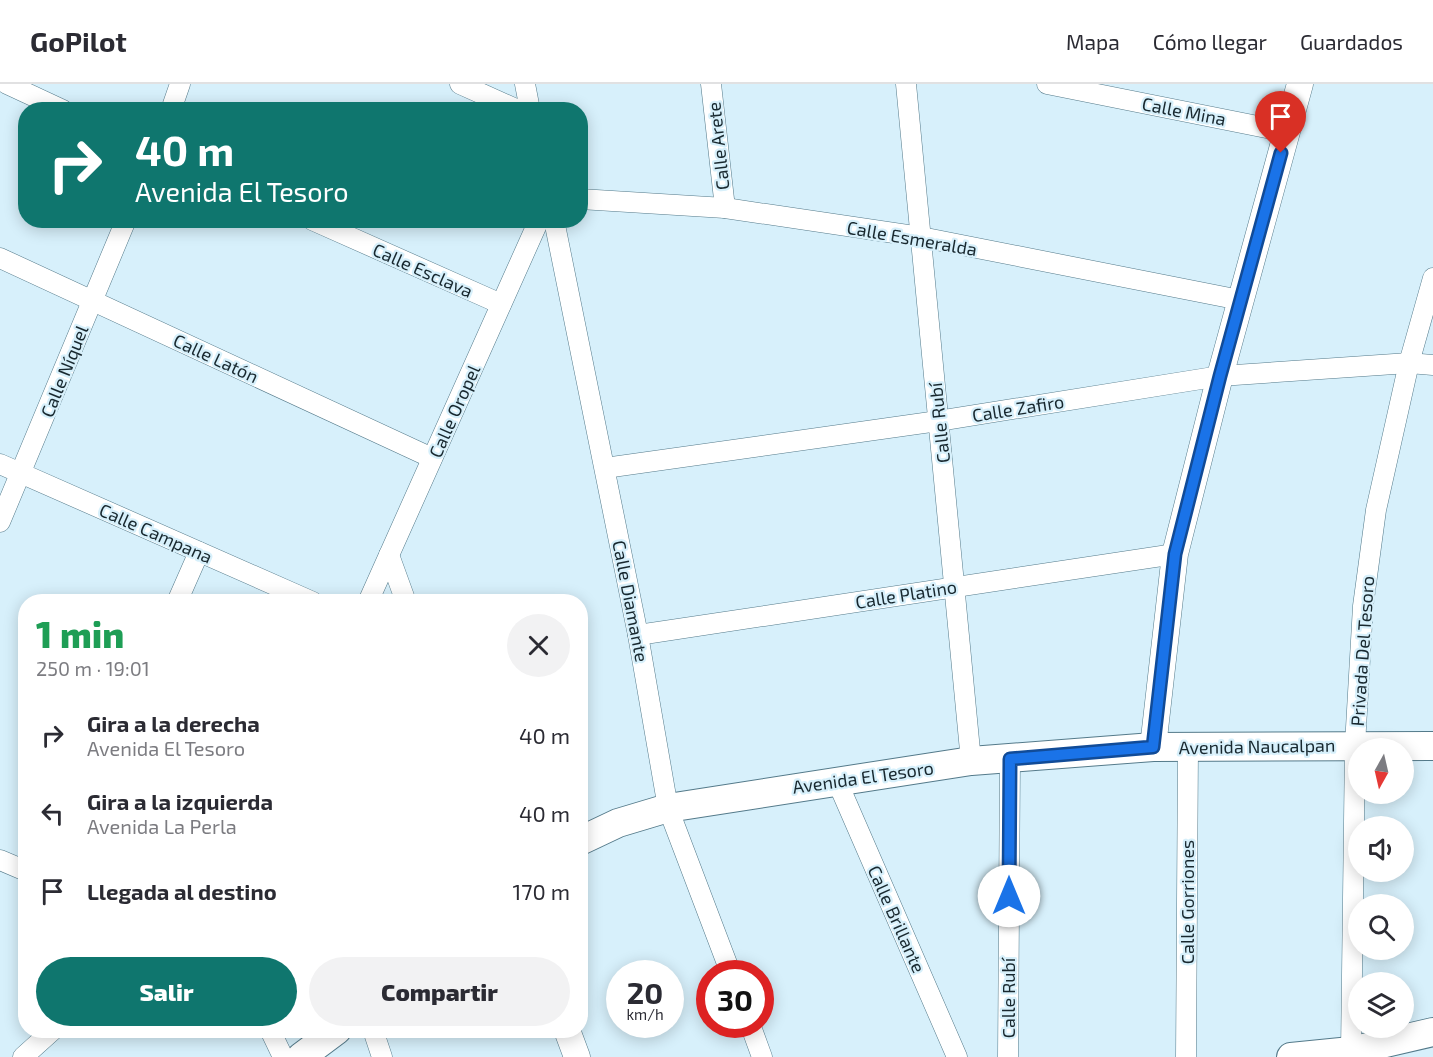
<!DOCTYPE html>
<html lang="es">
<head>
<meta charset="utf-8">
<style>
  :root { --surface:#fff; --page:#f2f2f3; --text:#2b2b33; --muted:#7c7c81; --line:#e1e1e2; --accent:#0f766e }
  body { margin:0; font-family:"Exo 2",sans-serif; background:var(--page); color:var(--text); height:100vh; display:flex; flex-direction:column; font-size:22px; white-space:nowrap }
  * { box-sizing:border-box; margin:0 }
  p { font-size:20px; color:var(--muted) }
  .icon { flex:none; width:33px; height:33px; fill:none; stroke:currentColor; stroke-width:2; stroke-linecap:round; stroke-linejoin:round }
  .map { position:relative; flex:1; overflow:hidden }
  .sheet { position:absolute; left:18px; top:510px; width:570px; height:444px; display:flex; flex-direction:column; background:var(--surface); border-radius:24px; box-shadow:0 3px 15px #0003 }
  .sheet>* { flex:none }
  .guide { position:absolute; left:18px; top:18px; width:570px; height:126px; border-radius:24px; box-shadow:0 3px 15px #0003; background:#0f766e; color:#fff; overflow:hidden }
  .needle { width:39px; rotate:188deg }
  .fabs { position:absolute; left:1348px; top:654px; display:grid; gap:12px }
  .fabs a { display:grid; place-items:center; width:66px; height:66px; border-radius:50%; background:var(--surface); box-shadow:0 3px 15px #0003; font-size:30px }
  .speed { position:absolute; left:606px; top:876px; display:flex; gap:12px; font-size:30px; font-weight:700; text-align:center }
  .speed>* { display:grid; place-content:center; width:78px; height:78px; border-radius:50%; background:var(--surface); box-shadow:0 3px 15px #0003; line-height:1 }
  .speed small { font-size:15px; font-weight:400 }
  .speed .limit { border:9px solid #d22; background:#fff; color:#111 }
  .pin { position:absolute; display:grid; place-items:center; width:51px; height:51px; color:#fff; margin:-62px -26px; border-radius:50% 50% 50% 0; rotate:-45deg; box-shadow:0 0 6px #0007 }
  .pin .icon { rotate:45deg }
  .me { position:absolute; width:66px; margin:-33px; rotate:0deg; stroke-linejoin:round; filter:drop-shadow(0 0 4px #0008) }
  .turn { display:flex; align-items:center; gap:21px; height:126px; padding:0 18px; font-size:27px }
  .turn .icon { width:78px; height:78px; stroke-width:2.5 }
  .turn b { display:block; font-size:42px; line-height:51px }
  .round { display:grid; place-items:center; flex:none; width:63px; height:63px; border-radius:32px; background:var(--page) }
  .headline { display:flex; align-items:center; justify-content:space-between; height:102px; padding:0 18px }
  h1 { font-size:36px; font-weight:800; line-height:45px; color:#1e9e55 }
  .action { display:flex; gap:12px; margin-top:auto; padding:12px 18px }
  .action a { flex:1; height:69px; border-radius:36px; background:var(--accent); color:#fff; font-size:24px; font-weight:800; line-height:69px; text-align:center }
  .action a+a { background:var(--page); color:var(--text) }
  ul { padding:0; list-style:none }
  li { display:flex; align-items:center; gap:18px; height:78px; padding:0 18px }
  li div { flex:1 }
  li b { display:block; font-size:22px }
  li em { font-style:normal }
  header { display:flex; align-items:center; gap:36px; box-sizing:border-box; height:84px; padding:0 30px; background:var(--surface); border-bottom:2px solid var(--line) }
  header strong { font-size:28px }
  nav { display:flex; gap:33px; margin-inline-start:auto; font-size:21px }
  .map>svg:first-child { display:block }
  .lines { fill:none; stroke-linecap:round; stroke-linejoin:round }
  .minor-casing { stroke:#547a8a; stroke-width:21 }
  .tertiary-casing { stroke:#547a8a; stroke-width:27 }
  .secondary-casing { stroke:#547a8a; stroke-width:30 }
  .minor { stroke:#fff; stroke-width:20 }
  .tertiary { stroke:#fff; stroke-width:26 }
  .secondary { stroke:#fff; stroke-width:28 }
  .route-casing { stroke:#114b97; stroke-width:15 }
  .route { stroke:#1a73e8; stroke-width:10 }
  .labels { text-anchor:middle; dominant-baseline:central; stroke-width:4.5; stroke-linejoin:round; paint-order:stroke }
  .street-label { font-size:18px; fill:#18282f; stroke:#d7f0fb }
</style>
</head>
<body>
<header>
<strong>GoPilot</strong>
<nav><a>Mapa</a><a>Cómo llegar</a><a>Guardados</a></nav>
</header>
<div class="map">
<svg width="1433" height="973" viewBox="0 0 1433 973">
  <rect width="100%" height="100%" fill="#d7f0fb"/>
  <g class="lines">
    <g class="minor-casing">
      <g id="minor">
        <path d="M7 0 63 26"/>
        <path d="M460 0 518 26"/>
        <path d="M525 0 530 26"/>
        <path d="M711 0 725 124"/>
        <path d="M906 0 971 677"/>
        <path d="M1047 0 1287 48"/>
        <path d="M171 26 180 0"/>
        <path d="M580 115 725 124 921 153 1240 216"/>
        <path d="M312 136 501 220"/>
        <path d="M554 136 638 551 668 724 731 890"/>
        <path d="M0 174 432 374"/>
        <path d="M0 380 313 518"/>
        <path d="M605 384 938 337 1220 292 1409 279 1433 281"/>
        <path d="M0 438 126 136"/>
        <path d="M389 471 406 518"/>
        <path d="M177 518 199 468"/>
        <path d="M368 518 539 136"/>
        <path d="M638 551 1175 470"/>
        <path d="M837 697 957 973"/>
        <path d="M0 776 26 787"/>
        <path d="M750 940 762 973"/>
        <path d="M270 946 283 973"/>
        <path d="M373 946 382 973"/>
        <path d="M1351 967 1355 661 1363 522 1376 426 1409 279 1433 194"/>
        <path d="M23 973 53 946"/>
        <path d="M1008 973 1010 675"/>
        <path d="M1186 973 1188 663"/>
      </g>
    </g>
    <g class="tertiary-casing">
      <g id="tertiary">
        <path d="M1153 663 1175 470 1220 292 1300 0"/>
        <path d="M567 946 577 973"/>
      </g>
    </g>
    <g class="secondary-casing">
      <g id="secondary">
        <path d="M580 757 618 739 668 724 971 677 1153 663 1433 662"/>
        <path d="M301 973 337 946"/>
        <path d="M1291 973 1351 967 1433 948"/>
      </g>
    </g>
    <use href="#minor" class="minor"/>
    <use href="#tertiary" class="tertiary"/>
    <use href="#secondary" class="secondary"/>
  </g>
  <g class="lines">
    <g class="route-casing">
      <path id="route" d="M1009 812 1010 675 1153 663 1175 470 1220 292 1281 69"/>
    </g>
    <use href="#route" class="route"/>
  </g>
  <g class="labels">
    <g class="street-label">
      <text transform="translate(1184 27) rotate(11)">Calle Mina</text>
      <text transform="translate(718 62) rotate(-96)">Calle Arete</text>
      <text transform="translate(912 154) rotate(10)">Calle Esmeralda</text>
      <text transform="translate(423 186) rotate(24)">Calle Esclava</text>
      <text transform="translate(216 274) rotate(25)">Calle Latón</text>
      <text transform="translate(64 287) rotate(-68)">Calle Níquel</text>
      <text transform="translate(1018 324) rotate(-9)">Calle Zafiro</text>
      <text transform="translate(454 327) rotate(-66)">Calle Oropel</text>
      <text transform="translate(939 339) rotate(-96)">Calle Rubí</text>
      <text transform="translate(156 449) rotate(24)">Calle Campana</text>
      <text transform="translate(906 510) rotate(-9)">Calle Platino</text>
      <text transform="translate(631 517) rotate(79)">Calle Diamante</text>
      <text transform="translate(1362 567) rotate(-86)">Privada Del Tesoro</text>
      <text transform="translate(1257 662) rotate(-1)">Avenida Naucalpan</text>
      <text transform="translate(863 693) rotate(-8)">Avenida El Tesoro</text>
      <text transform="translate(1187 818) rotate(-90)">Calle Gorriones</text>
      <text transform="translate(897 835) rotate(66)">Calle Brillante</text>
      <text transform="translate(1008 914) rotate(-90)">Calle Rubí</text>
    </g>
  </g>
</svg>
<div class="fabs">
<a><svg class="needle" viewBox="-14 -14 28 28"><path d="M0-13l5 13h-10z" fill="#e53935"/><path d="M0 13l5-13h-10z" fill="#7c7c81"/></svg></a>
<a><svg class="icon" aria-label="sound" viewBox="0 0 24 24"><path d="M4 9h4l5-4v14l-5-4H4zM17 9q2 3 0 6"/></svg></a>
<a><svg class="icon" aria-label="search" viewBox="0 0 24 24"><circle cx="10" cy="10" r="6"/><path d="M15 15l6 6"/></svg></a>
<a><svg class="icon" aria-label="layers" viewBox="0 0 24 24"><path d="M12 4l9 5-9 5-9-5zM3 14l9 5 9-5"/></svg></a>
</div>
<div class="speed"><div>20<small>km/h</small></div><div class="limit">30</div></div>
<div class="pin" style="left:1281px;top:69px;background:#d93025"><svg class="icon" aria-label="arrive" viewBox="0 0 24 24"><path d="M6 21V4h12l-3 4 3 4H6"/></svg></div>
<svg class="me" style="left:1009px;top:812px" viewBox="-20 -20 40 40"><circle r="19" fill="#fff"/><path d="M0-13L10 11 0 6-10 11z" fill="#1a73e8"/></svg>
<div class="guide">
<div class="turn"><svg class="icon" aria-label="right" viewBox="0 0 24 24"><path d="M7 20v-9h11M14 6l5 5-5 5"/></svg><div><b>40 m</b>Avenida El Tesoro</div></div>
</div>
<section class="sheet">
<div class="headline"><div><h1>1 min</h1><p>250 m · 19:01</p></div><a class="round"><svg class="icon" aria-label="close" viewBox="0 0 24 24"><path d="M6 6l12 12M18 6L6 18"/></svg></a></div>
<ul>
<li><svg class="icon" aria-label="right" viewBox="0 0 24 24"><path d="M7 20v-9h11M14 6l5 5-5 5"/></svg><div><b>Gira a la derecha</b><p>Avenida El Tesoro</p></div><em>40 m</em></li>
<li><svg class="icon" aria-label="left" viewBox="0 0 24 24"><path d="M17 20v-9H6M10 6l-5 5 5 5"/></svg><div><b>Gira a la izquierda</b><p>Avenida La Perla</p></div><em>40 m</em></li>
<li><svg class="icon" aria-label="arrive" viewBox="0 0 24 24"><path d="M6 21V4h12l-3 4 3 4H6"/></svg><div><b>Llegada al destino</b></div><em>170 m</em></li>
</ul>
<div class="action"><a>Salir</a><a>Compartir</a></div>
</section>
</div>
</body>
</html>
